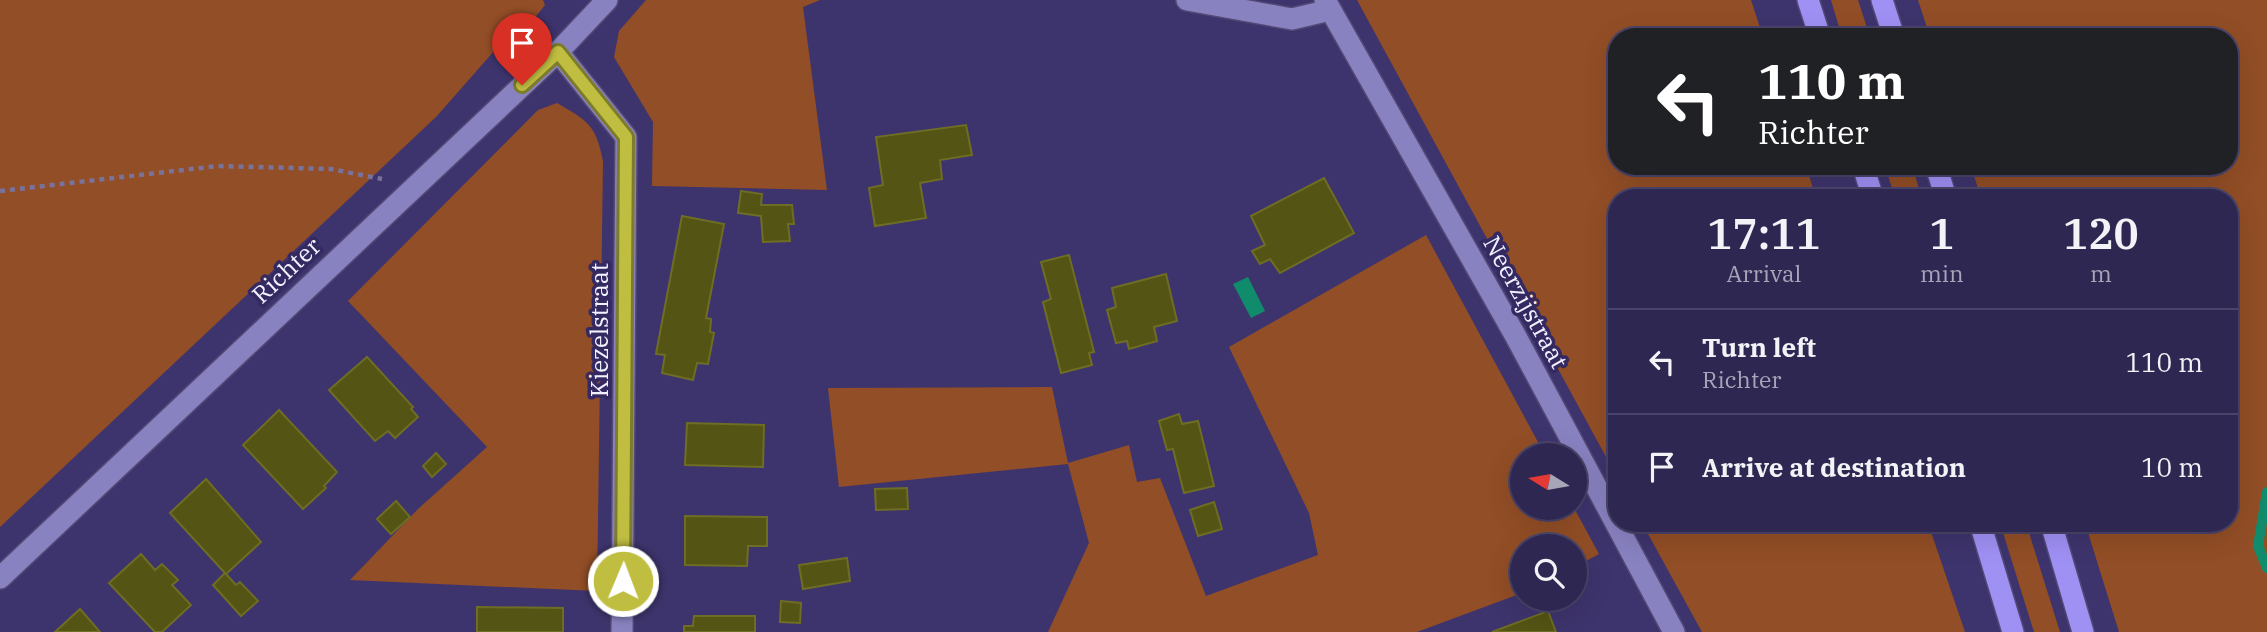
<!DOCTYPE html>
<html lang="en">
<head>
<meta charset="utf-8">
<style>
  :root { --surface:#2e2752; --page:#3a335c; --text:#f1f3f6; --muted:#a7a5b8; --line:#494469 }
  body { margin:0; font-family:"IBM Plex Serif",serif; background:var(--page); color:var(--text); height:100vh; display:flex; flex-direction:column; font-size:26px; white-space:nowrap }
  * { box-sizing:border-box; margin:0 }
  p { font-size:23px; color:var(--muted) }
  .icon { flex:none; width:38px; height:38px; fill:none; stroke:currentColor; stroke-width:2; stroke-linecap:round; stroke-linejoin:round }
  .map { position:relative; flex:1; overflow:hidden }
  .sheet { position:absolute; left:1608px; top:189px; width:630px; height:343px; display:flex; flex-direction:column; background:var(--surface); border-radius:28px; box-shadow:0 7px 28px #0002,0 0 0 2px var(--line) }
  .sheet>* { flex:none }
  .top-card { position:absolute; left:1608px; top:28px; width:630px; height:147px; border-radius:28px; box-shadow:0 7px 28px #0002,0 0 0 2px var(--line); background:#202124; color:#fff; overflow:hidden }
  .needle { width:46px; rotate:281deg }
  .tools { position:absolute; left:1510px; top:443px; display:grid; gap:14px }
  .tools a { display:grid; place-items:center; width:77px; height:77px; border-radius:50%; background:var(--surface); box-shadow:0 7px 28px #0002,0 0 0 2px var(--line); font-size:35px }
  .pin { position:absolute; display:grid; place-items:center; width:60px; height:60px; color:#fff; margin:-72px -30px; border-radius:50% 50% 50% 0; rotate:-45deg; box-shadow:0 0 7px #0007 }
  .pin .icon { rotate:45deg }
  .me { position:absolute; width:77px; margin:-38px; rotate:1deg; stroke-linejoin:round; filter:drop-shadow(0 0 5px #0008) }
  .turn { display:flex; align-items:center; gap:24px; height:147px; padding:0 35px; font-size:32px }
  .turn .icon { width:91px; height:91px; stroke-width:2.5 }
  .turn b { display:block; font-size:49px; line-height:60px }
  .eta { display:flex; justify-content:space-evenly; align-items:center; height:119px; text-align:center }
  .eta b { font-size:42px; font-weight:600; line-height:49px }
  ul { padding:0; list-style:none }
  li { display:flex; align-items:center; gap:21px; height:105px; padding:0 35px; border-top:2px solid var(--line) }
  li div { flex:1 }
  li b { display:block; font-size:26px }
  li em { font-style:normal }
  .map>svg:first-child { display:block }
  .green { fill:#924e26 }
  .water { fill:#108b6b }
  .lines { fill:none; stroke-linecap:round; stroke-linejoin:round }
  .stream { stroke:#108b6b; stroke-width:10 }
  .building { fill:#545414; stroke:#6e6d24; stroke-width:2 }
  .minor-casing { stroke:#534976; stroke-width:24 }
  .highway-casing { stroke:#534976; stroke-width:24 }
  .path { stroke:#79729d; stroke-width:4.5; stroke-dasharray:5 5; stroke-linecap:butt }
  .minor { stroke:#8982c1; stroke-width:21 }
  .highway { stroke:#9f90f4; stroke-width:21 }
  .route-casing { stroke:#7c7c2a; stroke-width:18 }
  .route { stroke:#bfbe41; stroke-width:12 }
  .labels { text-anchor:middle; dominant-baseline:central; stroke-width:7; stroke-linejoin:round; paint-order:stroke }
  .street-label { font-size:24px; fill:#f2f1ff; stroke:#342a61 }
</style>
</head>
<body>
<div class="map">
<svg width="2267" height="632" viewBox="0 0 2267 632">
  <rect width="100%" height="100%" fill="#3e346d"/>
  <g class="green">
    <path d="M0 0H543L545 5 524 31 510 33 436 117 0 527Z"/>
    <path d="M646 0H820L803 7 827 190 652 186 653 122 614 57 619 31Z"/>
    <path d="M1357 0H1751L1763 37H1617V166H1806L1816 198H1617V477Z"/>
    <path d="M1831 0H1858L1870 37H1842Z"/>
    <path d="M1918 0H2267V632H2119L2085 523H2230V198H1981L1971 166H2230V37H1930Z"/>
    <path d="M557 103C588 121 596 125 603 161L597 591 350 580 418 509 487 447 348 301 538 110Z"/>
    <path d="M1885 166H1912L1922 198H1895Z"/>
    <path d="M1426 235 1545 455H1522V508H1574L1599 554 1575 567V546H1522V593L1417 632H1048L1089 543 1068 464 839 487 828 388 1052 387 1068 463 1129 445 1137 482 1160 478 1206 596 1318 555 1309 513 1229 347Z"/>
    <path d="M1642 523H1928L1965 632H1702Z"/>
    <path d="M2000 523H2026L2060 632H2034Z"/>
  </g>
  <path class="water" d="M1248 277 1265 311 1251 318 1233 284Z"/>
  <g class="lines">
    <path class="stream" d="M2267 492 2258 546 2267 568"/>
  </g>
  <g class="building">
    <path d="M966 125 972 155 940 160 942 179 920 183 926 218 875 226 869 188 883 185 876 137Z"/>
    <path d="M1324 178 1354 233 1280 273 1270 259 1260 264 1252 251 1265 245 1251 216Z"/>
    <path d="M741 191 762 194 761 205H792L794 224H788L790 241 763 242 761 216 738 213Z"/>
    <path d="M682 216 724 224 706 318 711 319 710 332 714 333 708 364 697 363 693 380 662 373 665 355 656 354Z"/>
    <path d="M1069 255 1094 352 1089 353 1092 365 1061 373 1043 302 1051 299 1041 262Z"/>
    <path d="M1166 274 1177 321 1154 327 1157 341 1129 349 1127 341 1116 343 1107 310 1116 307 1112 288Z"/>
    <path d="M367 357 413 407 411 409 418 417 395 438 388 431 375 441 329 390Z"/>
    <path d="M279 410 337 472 324 486 326 488 303 509 243 445Z"/>
    <path d="M1179 414 1182 424 1198 421 1214 486 1184 493 1173 449 1167 450 1159 421Z"/>
    <path d="M687 423 764 425 763 467 685 465Z"/>
    <path d="M436 453 446 464 432 477 423 466Z"/>
    <path d="M206 479 261 542 226 574 236 585 240 582 258 601 241 616 213 585 225 573 170 513Z"/>
    <path d="M907 488 908 509 876 510 875 489Z"/>
    <path d="M396 501 410 517 391 534 377 519Z"/>
    <path d="M1214 502 1222 529 1198 536 1190 510Z"/>
    <path d="M685 516 767 517V546H748L747 566 685 565Z"/>
    <path d="M141 554 155 570 162 564 178 580 172 585 191 605 162 632H155L109 583Z"/>
    <path d="M847 558 850 581 803 589 799 565Z"/>
    <path d="M781 601 801 603 800 623 780 622Z"/>
    <path d="M477 607 563 608V632H477Z"/>
    <path d="M80 609 100 632H55Z"/>
    <path d="M1548 611 1556 632H1492Z"/>
    <path d="M694 616H755V632H684V626H693Z"/>
  </g>
  <g class="lines">
    <g class="minor-casing">
      <g id="minor">
        <path d="M1187 0 1292 19 1330 10"/>
        <path d="M1325 0 1515 335 1674 632"/>
        <path d="M558 52 626 137 622 632"/>
        <path d="M0 578 558 52 607 0"/>
      </g>
    </g>
    <g class="highway-casing">
      <g id="highway">
        <path d="M1808 0 1820 37"/>
        <path d="M1882 0 1894 37"/>
        <path d="M1863 166 1873 198"/>
        <path d="M1936 166 1946 198"/>
        <path d="M1980 523 2013 632"/>
        <path d="M2051 523 2083 632"/>
      </g>
    </g>
    <path class="path" d="M0 191 218 166 331 169 382 179"/>
    <use href="#minor" class="minor"/>
    <use href="#highway" class="highway"/>
  </g>
  <g class="lines">
    <g class="route-casing">
      <path id="route" d="M522 85 558 52 626 137 623 581"/>
    </g>
    <use href="#route" class="route"/>
  </g>
  <g class="labels">
    <g class="street-label">
      <text transform="translate(286 270) rotate(-43)">Richter</text>
      <text transform="translate(1526 302) rotate(61)">Neerzijstraat</text>
      <text transform="translate(599 330) rotate(-90)">Kiezelstraat</text>
    </g>
  </g>
</svg>
<div class="tools">
<a><svg class="needle" viewBox="-14 -14 28 28"><path d="M0-13l5 13h-10z" fill="#e53935"/><path d="M0 13l5-13h-10z" fill="#a7a5b8"/></svg></a>
<a><svg class="icon" aria-label="search" viewBox="0 0 24 24"><circle cx="10" cy="10" r="6"/><path d="M15 15l6 6"/></svg></a>
</div>
<div class="pin" style="left:522px;top:85px;background:#d93025"><svg class="icon" aria-label="arrive" viewBox="0 0 24 24"><path d="M6 21V4h12l-3 4 3 4H6"/></svg></div>
<svg class="me" style="left:623px;top:581px" viewBox="-20 -20 40 40"><circle r="17" fill="#bfbe41" stroke="#fff" stroke-width="3"/><path d="M0-11L8 9 0 5-8 9z" fill="#fff"/></svg>
<div class="top-card">
<div class="turn"><svg class="icon" aria-label="left" viewBox="0 0 24 24"><path d="M17 20v-9H6M10 6l-5 5 5 5"/></svg><div><b>110 m</b>Richter</div></div>
</div>
<section class="sheet">
<div class="eta">
<div><b>17:11</b><p>Arrival</p></div>
<div><b>1</b><p>min</p></div>
<div><b>120</b><p>m</p></div>
</div>
<ul>
<li><svg class="icon" aria-label="left" viewBox="0 0 24 24"><path d="M17 20v-9H6M10 6l-5 5 5 5"/></svg><div><b>Turn left</b><p>Richter</p></div><em>110 m</em></li>
<li><svg class="icon" aria-label="arrive" viewBox="0 0 24 24"><path d="M6 21V4h12l-3 4 3 4H6"/></svg><div><b>Arrive at destination</b></div><em>10 m</em></li>
</ul>
</section>
</div>
</body>
</html>
